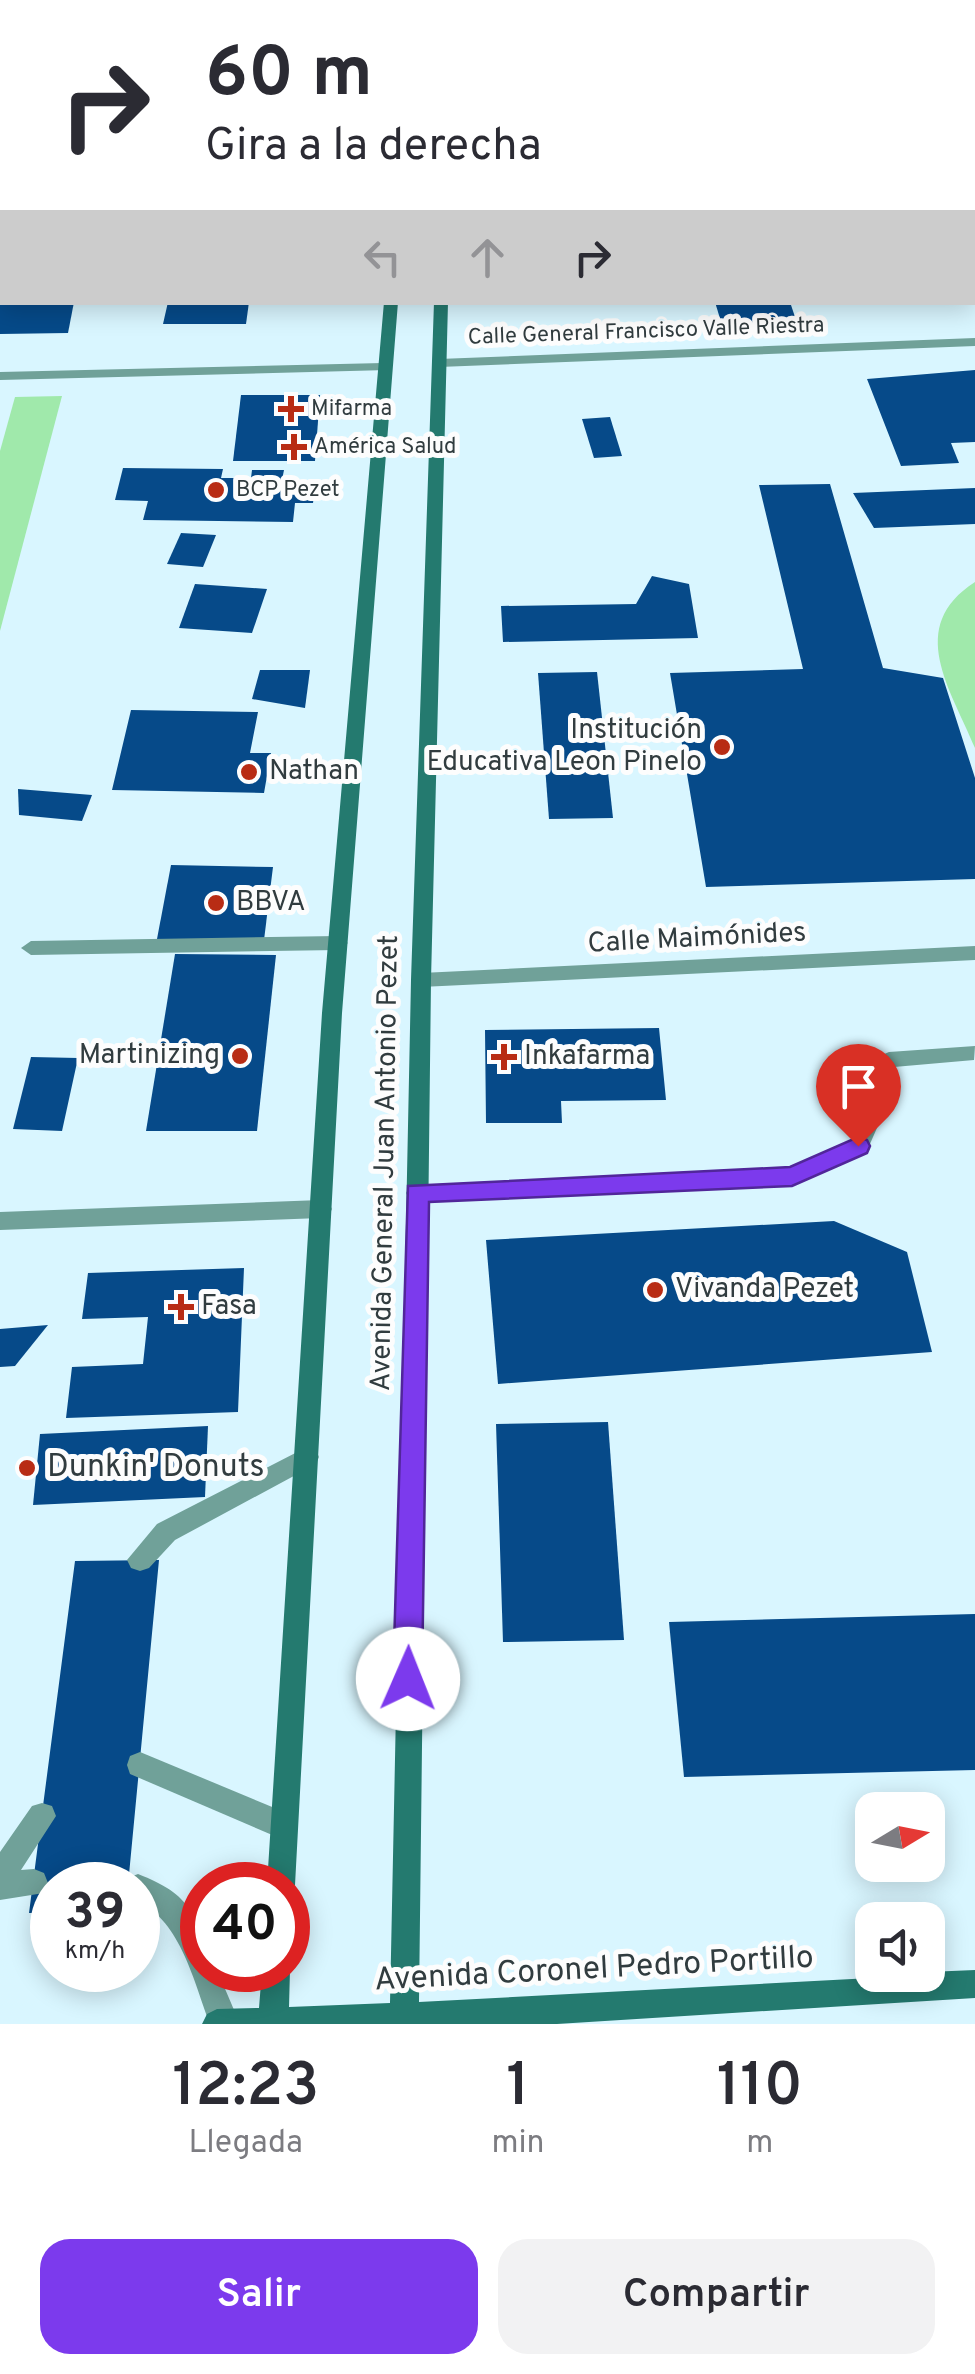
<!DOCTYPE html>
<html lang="es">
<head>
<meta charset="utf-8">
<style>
  :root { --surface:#fff; --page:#f2f2f3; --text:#2b2b33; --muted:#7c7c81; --accent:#7c3aed }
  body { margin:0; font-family:Overpass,sans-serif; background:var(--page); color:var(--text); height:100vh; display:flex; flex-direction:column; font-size:38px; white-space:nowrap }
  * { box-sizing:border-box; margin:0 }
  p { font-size:32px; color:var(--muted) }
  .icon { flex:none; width:55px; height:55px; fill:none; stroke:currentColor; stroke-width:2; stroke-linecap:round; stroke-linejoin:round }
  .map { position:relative; height:2024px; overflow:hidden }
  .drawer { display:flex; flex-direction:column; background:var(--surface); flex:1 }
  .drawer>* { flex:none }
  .top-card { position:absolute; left:0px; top:0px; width:975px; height:305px; box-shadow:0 5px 25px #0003; background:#fff; color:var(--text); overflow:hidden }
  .needle { width:65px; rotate:80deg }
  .tools { position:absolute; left:855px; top:1792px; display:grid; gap:20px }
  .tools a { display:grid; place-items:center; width:90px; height:90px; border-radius:20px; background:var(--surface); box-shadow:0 5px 25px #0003; font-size:50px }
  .speed { position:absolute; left:30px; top:1862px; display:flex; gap:20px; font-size:50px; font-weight:700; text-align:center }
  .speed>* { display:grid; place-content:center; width:130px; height:130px; border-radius:50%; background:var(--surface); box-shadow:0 5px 25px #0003; line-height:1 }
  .speed small { font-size:25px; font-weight:400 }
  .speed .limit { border:15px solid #d22; background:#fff; color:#111 }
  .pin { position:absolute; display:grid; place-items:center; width:85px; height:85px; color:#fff; margin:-102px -42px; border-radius:50% 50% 50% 0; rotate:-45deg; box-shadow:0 0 10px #0007 }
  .pin .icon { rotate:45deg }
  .me { position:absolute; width:110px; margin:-55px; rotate:1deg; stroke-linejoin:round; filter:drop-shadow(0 0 8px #0008) }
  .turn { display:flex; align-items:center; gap:35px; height:210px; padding:0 40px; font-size:45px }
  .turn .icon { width:130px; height:130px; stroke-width:2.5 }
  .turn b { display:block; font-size:70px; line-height:85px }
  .lanes { display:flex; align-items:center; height:95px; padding:0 40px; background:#0003; justify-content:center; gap:50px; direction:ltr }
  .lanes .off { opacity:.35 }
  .eta { display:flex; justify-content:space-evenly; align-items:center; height:170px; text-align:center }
  .eta b { font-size:60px; font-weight:600; line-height:70px }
  .primary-button { display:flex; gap:20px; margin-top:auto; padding:20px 40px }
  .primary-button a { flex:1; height:115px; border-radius:30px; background:var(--accent); color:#fff; font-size:40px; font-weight:600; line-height:115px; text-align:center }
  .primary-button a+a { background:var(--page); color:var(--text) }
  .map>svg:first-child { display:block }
  .green { fill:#a0e9ab }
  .building { fill:#064a89 }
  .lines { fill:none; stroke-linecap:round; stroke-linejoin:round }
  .lane { fill:#70a199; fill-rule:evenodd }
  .street { fill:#70a199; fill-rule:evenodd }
  .secondary { fill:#247a6f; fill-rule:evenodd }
  .route { fill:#7c3aed; stroke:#51269a; stroke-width:2.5 }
  .poi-dot { fill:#b82c14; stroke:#fdfdfd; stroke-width:4 }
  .labels { text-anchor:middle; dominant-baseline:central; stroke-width:10; stroke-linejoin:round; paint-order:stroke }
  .far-street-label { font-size:22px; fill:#313c3f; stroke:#fdfdfd }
  .far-poi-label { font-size:22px; fill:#313c3f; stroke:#fdfdfd; text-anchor:start }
  .poi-label { font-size:28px; fill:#313c3f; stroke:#fdfdfd; text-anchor:start }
  .street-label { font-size:28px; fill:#313c3f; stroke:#fdfdfd }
  .near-poi-label { font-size:32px; fill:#313c3f; stroke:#fdfdfd; text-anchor:start }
  .near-street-label { font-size:32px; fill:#313c3f; stroke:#fdfdfd }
</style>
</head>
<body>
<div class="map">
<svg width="975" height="2024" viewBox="0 0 975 2024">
  <rect width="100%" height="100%" fill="#d9f6ff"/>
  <g class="green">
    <path d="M62 396 0 631V451L15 397Z"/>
    <path d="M975 582V748C951 689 905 627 975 582Z"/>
  </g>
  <g class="building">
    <path d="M0 302H74L68 333 0 334Z"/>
    <path d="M168 302H249L246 324H163Z"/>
    <path d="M715 302H790L800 332 725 335Z"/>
    <path d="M975 370V442L951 443 959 463 901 466 867 379Z"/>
    <path d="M241 395H320L315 461H233Z"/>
    <path d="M610 417 622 456 594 458 582 419Z"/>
    <path d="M123 468 223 469 221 478H251L252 470H284L282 480H316L313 503H295L293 522 143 520 148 501 115 500Z"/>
    <path d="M830 484 883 668 943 678 975 778V879L706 887 670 673 803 669 759 485Z"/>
    <path d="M975 488V524L874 528 853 493Z"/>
    <path d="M181 533 216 535 203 567 167 564Z"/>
    <path d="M652 576 689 584 698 638 503 642 501 606 636 604Z"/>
    <path d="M195 584 267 589 252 633 179 628Z"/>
    <path d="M260 670H310L305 708 252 699Z"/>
    <path d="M597 672 613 818 549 819 538 673Z"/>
    <path d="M131 710 258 712 250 753H271L264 793 112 790Z"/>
    <path d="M18 789 92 795 82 821 19 815Z"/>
    <path d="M171 865 273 867 264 940 157 939Z"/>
    <path d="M175 954 276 955 257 1131H146Z"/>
    <path d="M659 1028 666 1100 561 1101 562 1123H486L485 1030Z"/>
    <path d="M31 1057 78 1058 62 1131 13 1129Z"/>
    <path d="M834 1221 907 1252 932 1352 498 1384 486 1240Z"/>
    <path d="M244 1268 238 1412 66 1418 72 1367 143 1364 148 1317 82 1319 88 1273Z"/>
    <path d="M48 1325 15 1366 0 1367V1329Z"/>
    <path d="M608 1422 624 1640 503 1642 496 1424Z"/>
    <path d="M208 1426 205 1497 33 1505 40 1434Z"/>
    <path d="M159 1560 128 1885H52V1913H29L75 1561Z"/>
    <path d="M975 1614V1770L684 1777 669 1622Z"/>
  </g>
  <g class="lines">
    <g class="lane">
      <path d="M338 936 348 943 338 950 31 955 21 948 31 941Z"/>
      <path d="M975 1046 974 1060 894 1067 884 1076 887 1105 866 1153 793 1184 417 1201 409 1199 406 1193 409 1187 417 1185 791 1168 850 1142 867 1105 863 1073 882 1055 889 1052Z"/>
      <path d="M307 1447 316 1450 319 1457 316 1464 175 1540 149 1568 140 1571 131 1568 127 1560 157 1524Z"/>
      <path d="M140 1752 294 1816 298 1826 294 1836 284 1840 130 1774 127 1765 130 1756Z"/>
      <path d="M42 1803 52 1806 56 1816 21 1870 34 1869 44 1873 48 1883 44 1893 0 1900V1852L32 1806Z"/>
      <path d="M138 1874C190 1894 202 1916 202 1970H217L240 2024H210C194 1983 181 1921 138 1902V1885H125L128 1878Z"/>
    </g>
    <g class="street">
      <path d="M0 0H6L0 6Z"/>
      <rect x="972" y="19" width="3" height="6"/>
      <path d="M975 338V346L439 367 432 363 439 359Z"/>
      <path d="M383 363 390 367 388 370 0 380V372Z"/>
      <path d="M975 946V960L421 987 411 980 421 973Z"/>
      <path d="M321 1200 329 1203 332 1209 329 1215 321 1218 0 1230V1212Z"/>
    </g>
    <g class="secondary">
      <path d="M384 302H398L342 1013 295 1885 288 1896V1885H267L322 1013Z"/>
      <path d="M434 302H448L431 980 419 2002 928 1975V1972L975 1970V1998L557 2024H202L207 2014 217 2009 259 2008 262 1970H288V1963L290 1970 289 2007 390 2003 411 980Z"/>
    </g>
  </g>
  <path class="route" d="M858 1137 867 1140 870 1146 867 1153 792 1186 429 1202 422 1679 418 1689 408 1693 397 1689 393 1679 408 1186 790 1167Z"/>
  <g class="poi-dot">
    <path d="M286 394h10v10h10v10h-10v10h-10v-10h-10v-10h10z"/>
    <path d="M289 432h10v10h10v10h-10v10h-10v-10h-10v-10h10z"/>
    <circle cx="216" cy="490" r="10"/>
    <circle cx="722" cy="747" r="10"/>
    <circle cx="249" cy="772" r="10"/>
    <circle cx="216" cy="903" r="10"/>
    <circle cx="240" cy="1056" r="10"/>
    <path d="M499 1042h10v10h10v10h-10v10h-10v-10h-10v-10h10z"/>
    <circle cx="655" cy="1290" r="10"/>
    <path d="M176 1292h10v10h10v10h-10v10h-10v-10h-10v-10h10z"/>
    <circle cx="27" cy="1468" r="10"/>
  </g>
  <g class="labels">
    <g class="far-street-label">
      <text transform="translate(646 332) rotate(-2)">Calle General Francisco Valle Riestra</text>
    </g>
    <g class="far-poi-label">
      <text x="311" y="409">Mifarma</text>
      <text x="314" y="447">América Salud</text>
      <text x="236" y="490">BCP Pezet</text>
    </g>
    <g class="poi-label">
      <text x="702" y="731" text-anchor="end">Institución<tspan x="702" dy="32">Educativa Leon Pinelo</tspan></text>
      <text x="269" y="772">Nathan</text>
      <text x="236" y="903">BBVA</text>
      <text x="220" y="1056" text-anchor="end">Martinizing</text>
      <text x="524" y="1057">Inkafarma</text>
      <text x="675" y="1290">Vivanda Pezet</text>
      <text x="201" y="1307">Fasa</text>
    </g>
    <g class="street-label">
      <text transform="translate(697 939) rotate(-3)">Calle Maimónides</text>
      <text transform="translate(386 1163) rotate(-89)">Avenida General Juan Antonio Pezet</text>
    </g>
    <g class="near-poi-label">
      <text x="47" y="1468">Dunkin' Donuts</text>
    </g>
    <g class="near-street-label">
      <text transform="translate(594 1970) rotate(-3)">Avenida Coronel Pedro Portillo</text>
    </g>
  </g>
</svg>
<div class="tools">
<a><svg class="needle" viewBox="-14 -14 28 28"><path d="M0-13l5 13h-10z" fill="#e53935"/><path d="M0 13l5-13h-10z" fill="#7c7c81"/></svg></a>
<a><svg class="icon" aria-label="sound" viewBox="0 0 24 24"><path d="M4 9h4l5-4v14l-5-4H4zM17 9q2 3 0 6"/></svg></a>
</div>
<div class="speed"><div>39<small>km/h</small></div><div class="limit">40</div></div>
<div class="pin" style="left:858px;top:1146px;background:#d93025"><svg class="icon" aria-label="arrive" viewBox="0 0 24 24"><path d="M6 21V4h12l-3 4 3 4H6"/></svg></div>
<svg class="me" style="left:408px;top:1679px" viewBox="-20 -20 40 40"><circle r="19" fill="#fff"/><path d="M0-13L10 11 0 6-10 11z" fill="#7c3aed"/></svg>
<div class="top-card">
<div class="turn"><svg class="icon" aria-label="right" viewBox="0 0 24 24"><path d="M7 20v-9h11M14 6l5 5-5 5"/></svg><div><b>60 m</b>Gira a la derecha</div></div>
<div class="lanes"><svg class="icon off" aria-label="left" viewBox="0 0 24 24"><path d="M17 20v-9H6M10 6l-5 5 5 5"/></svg><svg class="icon off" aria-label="ahead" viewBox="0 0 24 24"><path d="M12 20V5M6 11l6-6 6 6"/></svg><svg class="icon" aria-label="right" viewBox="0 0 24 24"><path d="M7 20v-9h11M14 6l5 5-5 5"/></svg></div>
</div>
</div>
<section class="drawer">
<div class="eta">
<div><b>12:23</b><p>Llegada</p></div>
<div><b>1</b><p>min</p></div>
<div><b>110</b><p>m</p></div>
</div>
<div class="primary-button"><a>Salir</a><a>Compartir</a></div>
</section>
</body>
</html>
